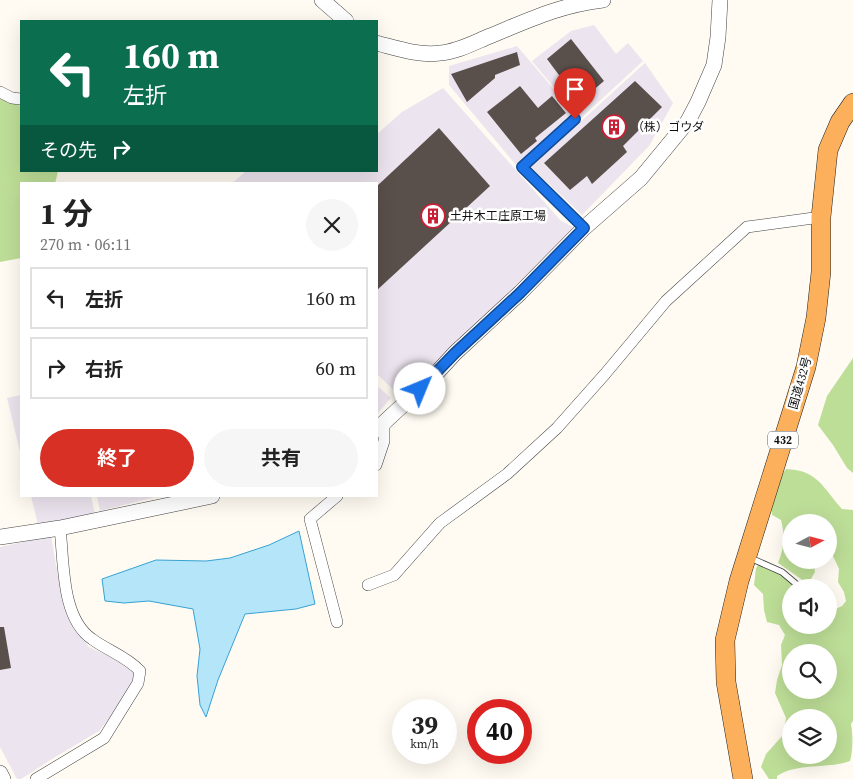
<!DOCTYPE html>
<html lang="ja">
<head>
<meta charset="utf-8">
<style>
  :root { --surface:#fff; --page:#f6f6f6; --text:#222; --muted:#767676; --line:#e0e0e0; --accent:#d93025 }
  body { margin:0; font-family:"Source Serif 4","Noto Sans JP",serif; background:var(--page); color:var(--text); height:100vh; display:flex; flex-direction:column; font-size:19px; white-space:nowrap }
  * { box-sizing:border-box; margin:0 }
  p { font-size:16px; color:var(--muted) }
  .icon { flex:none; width:28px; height:28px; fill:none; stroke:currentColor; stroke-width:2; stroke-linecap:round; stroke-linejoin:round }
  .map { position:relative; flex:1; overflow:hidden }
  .panel { position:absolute; left:20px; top:182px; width:358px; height:315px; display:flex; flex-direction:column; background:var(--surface); border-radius:0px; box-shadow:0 5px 20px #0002 }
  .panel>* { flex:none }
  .top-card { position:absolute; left:20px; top:20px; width:358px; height:152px; border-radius:0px; box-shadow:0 5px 20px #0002; background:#0b6e4f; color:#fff; overflow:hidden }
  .needle { width:32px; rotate:83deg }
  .tools { position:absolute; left:782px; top:514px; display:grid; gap:10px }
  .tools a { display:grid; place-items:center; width:55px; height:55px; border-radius:50%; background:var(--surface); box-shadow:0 5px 20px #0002; font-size:25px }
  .speed { position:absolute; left:392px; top:699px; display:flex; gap:10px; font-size:25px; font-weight:700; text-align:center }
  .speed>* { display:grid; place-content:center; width:65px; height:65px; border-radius:50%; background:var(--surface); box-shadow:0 5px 20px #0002; line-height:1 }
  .speed small { font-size:12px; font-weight:400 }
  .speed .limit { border:8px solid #d22; background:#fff; color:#111 }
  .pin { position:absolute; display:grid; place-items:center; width:42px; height:42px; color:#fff; margin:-51px -21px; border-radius:50% 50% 50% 0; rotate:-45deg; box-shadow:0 0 5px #0007 }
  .pin .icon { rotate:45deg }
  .me { position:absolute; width:55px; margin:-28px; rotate:45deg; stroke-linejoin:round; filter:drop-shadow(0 0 4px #0008) }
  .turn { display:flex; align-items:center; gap:18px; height:105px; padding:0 20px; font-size:22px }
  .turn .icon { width:65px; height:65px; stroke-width:2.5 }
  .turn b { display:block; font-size:35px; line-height:42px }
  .then { display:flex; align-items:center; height:48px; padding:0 20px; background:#0003; gap:10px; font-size:19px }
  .round { display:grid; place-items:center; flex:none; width:52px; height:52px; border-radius:26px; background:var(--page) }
  .overview { display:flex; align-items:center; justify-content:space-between; height:85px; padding:0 20px }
  h1 { font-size:30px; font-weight:700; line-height:38px }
  .button { display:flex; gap:10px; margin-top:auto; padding:10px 20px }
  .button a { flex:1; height:58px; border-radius:30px; background:var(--accent); color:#fff; font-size:20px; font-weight:700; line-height:58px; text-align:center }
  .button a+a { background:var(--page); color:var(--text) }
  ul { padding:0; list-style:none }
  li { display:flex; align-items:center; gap:15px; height:62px; margin:0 10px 8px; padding:0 10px; border:2px solid var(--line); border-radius:0px }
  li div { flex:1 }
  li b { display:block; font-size:19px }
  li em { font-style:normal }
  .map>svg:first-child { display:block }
  .industrial { fill:#ece4ee }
  .forest { fill:#bdde97; fill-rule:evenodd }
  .water { fill:#b4e5f9; stroke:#37a2d4 }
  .building { fill:#594f4b }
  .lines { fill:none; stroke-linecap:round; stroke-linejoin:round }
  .service-casing { stroke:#434343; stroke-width:7 }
  .minor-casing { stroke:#434343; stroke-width:12 }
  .tertiary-casing { stroke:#434343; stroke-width:16 }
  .trunk-casing { stroke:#212121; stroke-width:20 }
  .service { stroke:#fff; stroke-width:5.5 }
  .minor { stroke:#fff; stroke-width:11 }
  .tertiary { stroke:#fff; stroke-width:15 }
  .trunk { stroke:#fdb05b; stroke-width:19 }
  .route-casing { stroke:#114b97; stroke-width:12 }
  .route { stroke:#1a73e8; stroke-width:9 }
  .labels { text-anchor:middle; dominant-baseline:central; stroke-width:5; stroke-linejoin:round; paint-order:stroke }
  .shield { fill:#fff; stroke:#585858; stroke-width:1 }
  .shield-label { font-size:11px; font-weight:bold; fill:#101010 }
  .poi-label { font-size:12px; fill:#101010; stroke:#fff; text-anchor:start }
  .street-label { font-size:12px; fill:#101010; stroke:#fff }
</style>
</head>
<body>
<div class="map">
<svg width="853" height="779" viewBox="0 0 853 779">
  <rect width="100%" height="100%" fill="#fffbf2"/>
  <g class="industrial">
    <path d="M594 25 616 54 628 43 643 61 580 119 532 61 571 31Z"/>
    <path d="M517 46 575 114 517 166 449 85V66Z"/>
    <path d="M645 63 673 103 649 146 582 215 531 167Z"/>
    <path d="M443 88 561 221 575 228 402 398 376 373V184H231L246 171H376V135L402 112Z"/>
    <path d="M376 385 391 398 376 415Z"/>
    <path d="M21 395V456L7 398Z"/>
    <path d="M31 496H91L95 514 38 525Z"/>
    <path d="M97 496H159L100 511Z"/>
    <path d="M51 536 62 600 71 623 89 647 129 666 136 674 134 680 122 702 99 731 52 759 21 779H17L0 747V547Z"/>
  </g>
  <g class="forest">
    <path d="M0 99 21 106V171H58L55 184H21V258L0 262Z"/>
    <path d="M853 358V473L847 468 833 445 818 425 827 396Z"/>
    <path d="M786 469C818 470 823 488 842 509L853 510V721L851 724C853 735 853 751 850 761 843 763 837 765 830 765 812 767 792 766 777 776V779H769L761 767 766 754 783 735 785 726 786 718 775 693 777 680 782 665 781 645 785 635 779 625 767 622 764 610 763 594 754 585 756 568 759 564 775 570 799 587 791 588V625H829V612L842 606 846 601 844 592 838 582 839 569 833 556 829 554V522H791V560H814L815 572 808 584 778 563C784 549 785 535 781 520L772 515C770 494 773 486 786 469ZM791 652H829V690H791ZM791 718H829V755H791Z"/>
  </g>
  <path class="water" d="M299 531 315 604 296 609 245 614 218 680 206 717 200 705 197 676 200 649 193 609 149 601 124 603 105 601 102 579 156 560 206 561 230 558 269 545Z"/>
  <g class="building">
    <path d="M571 39 604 81 579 102 547 59Z"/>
    <path d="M517 52 520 65 495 75V78L467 102 451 74Z"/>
    <path d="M635 81 662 107 623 146 627 152 592 184 587 176 570 190 544 163Z"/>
    <path d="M520 86 538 108 552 96 566 113 535 138 537 141 521 154 487 112Z"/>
    <path d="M439 128 490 186 376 291V187Z"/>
    <path d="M0 627H4L11 668 0 670Z"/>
  </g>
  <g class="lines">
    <g class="service-casing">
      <g id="service">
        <path d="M575 119 523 167 584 228"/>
        <path d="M748 557 782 572 801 588"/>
      </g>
    </g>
    <g class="minor-casing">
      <g id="minor">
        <path d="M0 92 12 98 21 99"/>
        <path d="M376 465 384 441V422"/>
        <path d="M337 496 310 519 337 622"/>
        <path d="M368 585 394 575 440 523 507 474 557 428 605 374 666 301 747 227 821 217"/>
        <path d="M36 779 104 738 138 683 140 671C126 656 108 651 92 639 61 618 64 562 60 528"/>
      </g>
    </g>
    <g class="tertiary-casing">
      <g id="tertiary">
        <path d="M322 0 346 21"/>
        <path d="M376 43C396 48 419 56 440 53 457 52 475 42 490 36 529 20 560 5 603 0"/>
        <path d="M376 430 432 378 455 353 520 293 584 228 641 178 688 121 698 102 714 65 718 37 720 0"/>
        <path d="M0 537 60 528 212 496"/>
        <path d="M0 773 3 779"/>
      </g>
    </g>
    <g class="trunk-casing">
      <path id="trunk" d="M743 779 726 682 725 640 739 581 806 367 816 318 821 272V217L828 150 840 122 853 103"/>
    </g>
    <use href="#service" class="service"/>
    <use href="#minor" class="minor"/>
    <use href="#tertiary" class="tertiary"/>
    <use href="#trunk" class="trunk"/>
  </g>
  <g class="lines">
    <g class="route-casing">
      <path id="route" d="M420 389 455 353 520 293 584 228 522 167 575 119"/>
    </g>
    <use href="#route" class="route"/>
  </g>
  <defs>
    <g id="building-ring" transform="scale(1.25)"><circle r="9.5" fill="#fff" stroke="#c81f35" stroke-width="1.5"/><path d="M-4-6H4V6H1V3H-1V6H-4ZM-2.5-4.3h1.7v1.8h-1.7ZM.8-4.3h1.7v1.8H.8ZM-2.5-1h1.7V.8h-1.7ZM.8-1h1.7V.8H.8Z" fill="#c81f35"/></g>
  </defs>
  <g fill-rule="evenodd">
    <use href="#building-ring" x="614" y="127"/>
    <use href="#building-ring" x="433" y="216"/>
  </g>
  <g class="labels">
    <rect class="shield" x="768" y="431.5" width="30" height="17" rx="4"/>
    <g class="shield-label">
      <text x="783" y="440">432</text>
    </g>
    <g class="poi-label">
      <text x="632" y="127">（株）ゴウダ</text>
      <text x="450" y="216">土井木工庄原工場</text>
    </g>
    <g class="street-label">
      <text transform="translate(800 383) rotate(-74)">国道432号</text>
    </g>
  </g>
</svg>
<div class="tools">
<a><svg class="needle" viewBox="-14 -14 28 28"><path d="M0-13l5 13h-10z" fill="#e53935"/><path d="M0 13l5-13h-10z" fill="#767676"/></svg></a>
<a><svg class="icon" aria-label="sound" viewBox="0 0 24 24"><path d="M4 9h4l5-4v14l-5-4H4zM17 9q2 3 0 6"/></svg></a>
<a><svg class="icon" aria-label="search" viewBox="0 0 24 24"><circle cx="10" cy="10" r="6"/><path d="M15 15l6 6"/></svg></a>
<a><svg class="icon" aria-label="layers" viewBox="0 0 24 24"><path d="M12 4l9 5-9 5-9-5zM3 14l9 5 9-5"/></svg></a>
</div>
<div class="speed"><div>39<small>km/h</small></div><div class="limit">40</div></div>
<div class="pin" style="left:575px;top:119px;background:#d93025"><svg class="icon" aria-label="arrive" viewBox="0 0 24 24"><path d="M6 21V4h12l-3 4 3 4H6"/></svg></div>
<svg class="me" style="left:420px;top:389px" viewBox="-20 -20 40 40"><circle r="19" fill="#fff"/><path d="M0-13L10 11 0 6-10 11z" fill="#1a73e8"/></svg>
<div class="top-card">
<div class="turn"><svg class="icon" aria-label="left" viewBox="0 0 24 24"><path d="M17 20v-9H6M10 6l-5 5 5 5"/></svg><div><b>160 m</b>左折</div></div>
<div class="then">その先<svg class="icon" aria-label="right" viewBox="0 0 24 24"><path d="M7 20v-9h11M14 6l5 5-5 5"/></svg></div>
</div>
<section class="panel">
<div class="overview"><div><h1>1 分</h1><p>270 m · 06:11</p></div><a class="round"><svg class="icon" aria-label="close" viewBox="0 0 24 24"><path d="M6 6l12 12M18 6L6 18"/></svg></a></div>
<ul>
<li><svg class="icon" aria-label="left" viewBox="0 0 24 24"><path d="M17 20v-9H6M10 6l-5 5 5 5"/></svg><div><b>左折</b></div><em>160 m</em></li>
<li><svg class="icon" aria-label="right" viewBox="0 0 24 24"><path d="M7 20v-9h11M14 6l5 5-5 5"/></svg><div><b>右折</b></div><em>60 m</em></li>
</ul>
<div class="button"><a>終了</a><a>共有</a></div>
</section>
</div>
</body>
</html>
